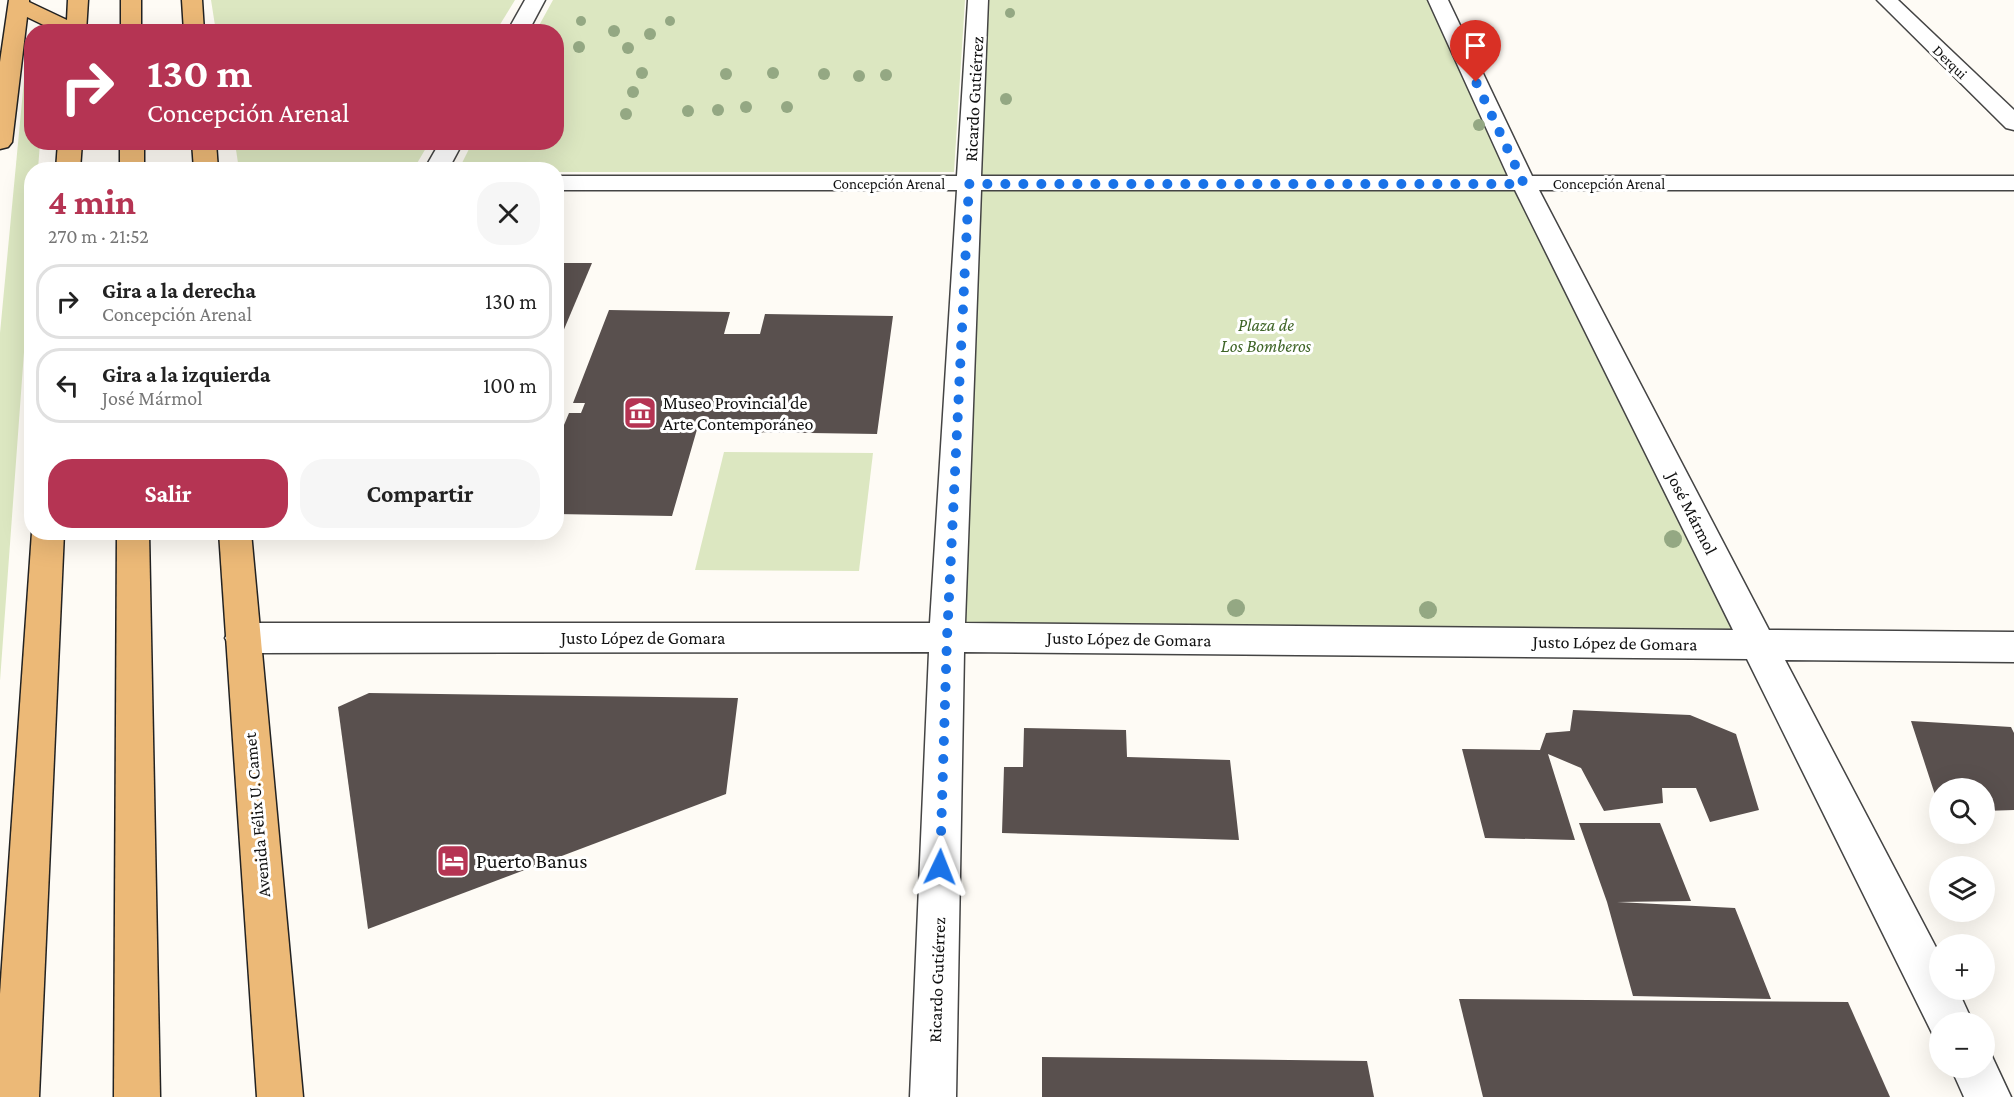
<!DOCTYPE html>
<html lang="es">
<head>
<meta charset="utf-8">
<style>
  :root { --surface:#fff; --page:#f6f6f6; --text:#222; --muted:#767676; --line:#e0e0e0; --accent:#b53453 }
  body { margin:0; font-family:"Crimson Pro",serif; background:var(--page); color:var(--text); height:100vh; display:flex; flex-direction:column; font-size:22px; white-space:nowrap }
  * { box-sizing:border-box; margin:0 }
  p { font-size:20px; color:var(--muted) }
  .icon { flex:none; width:33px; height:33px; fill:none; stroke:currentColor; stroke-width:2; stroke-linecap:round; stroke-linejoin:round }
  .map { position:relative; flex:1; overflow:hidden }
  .side { position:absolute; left:24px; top:162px; width:540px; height:378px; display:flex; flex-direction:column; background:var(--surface); border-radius:24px; box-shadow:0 6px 24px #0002 }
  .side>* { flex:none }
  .guide { position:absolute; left:24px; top:24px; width:540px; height:126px; border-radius:24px; box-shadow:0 6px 24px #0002; background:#b53453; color:#fff; overflow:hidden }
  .controls { position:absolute; left:1929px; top:778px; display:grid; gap:12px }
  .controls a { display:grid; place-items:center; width:66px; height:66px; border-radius:50%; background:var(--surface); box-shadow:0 6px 24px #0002; font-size:30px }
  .pin { position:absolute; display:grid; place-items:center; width:51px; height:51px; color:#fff; margin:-62px -26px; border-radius:50% 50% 50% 0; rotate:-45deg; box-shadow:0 0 6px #0007 }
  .pin .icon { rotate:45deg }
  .me { position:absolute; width:66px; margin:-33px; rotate:2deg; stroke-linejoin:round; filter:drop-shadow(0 0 4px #0008) }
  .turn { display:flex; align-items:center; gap:21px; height:126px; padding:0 24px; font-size:27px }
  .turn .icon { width:78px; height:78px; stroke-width:2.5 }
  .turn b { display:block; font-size:42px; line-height:51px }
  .round { display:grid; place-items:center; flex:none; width:63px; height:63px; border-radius:24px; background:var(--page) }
  .head { display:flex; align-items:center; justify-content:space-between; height:102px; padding:0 24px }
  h1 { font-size:36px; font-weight:700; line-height:45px; color:var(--accent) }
  .button { display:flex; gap:12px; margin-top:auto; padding:12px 24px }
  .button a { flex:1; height:69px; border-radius:24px; background:var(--accent); color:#fff; font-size:24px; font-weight:700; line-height:69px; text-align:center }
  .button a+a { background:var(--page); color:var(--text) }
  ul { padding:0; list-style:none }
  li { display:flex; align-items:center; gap:18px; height:75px; margin:0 12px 9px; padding:0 12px; border:3px solid var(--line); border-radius:24px }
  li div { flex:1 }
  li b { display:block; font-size:22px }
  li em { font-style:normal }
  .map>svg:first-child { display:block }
  .green { fill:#dce7c1 }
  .building { fill:#59504e }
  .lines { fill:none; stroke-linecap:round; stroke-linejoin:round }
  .minor-casing { stroke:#444; stroke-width:3 }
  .major-casing { stroke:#222; stroke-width:3 }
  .minor { fill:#fff; fill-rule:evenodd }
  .major { fill:#ecb977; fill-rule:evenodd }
  .tree { fill:#94a883 }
  .route { stroke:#1a73e8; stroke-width:10; stroke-dasharray:0 18 }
  .labels { text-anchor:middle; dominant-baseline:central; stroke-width:6; stroke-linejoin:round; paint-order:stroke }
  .far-street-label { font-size:15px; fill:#111; stroke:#fff }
  .street-label { font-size:18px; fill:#111; stroke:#fff }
  .park-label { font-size:18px; font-style:italic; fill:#3e6426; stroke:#fff }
  .poi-label { font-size:18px; fill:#111; stroke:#fff; text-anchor:start }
  .near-poi-label { font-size:21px; fill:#111; stroke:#fff; text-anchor:start }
</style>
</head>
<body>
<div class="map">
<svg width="2014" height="1097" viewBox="0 0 2014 1097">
  <rect width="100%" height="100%" fill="#fefbf5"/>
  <g class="green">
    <path d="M211 0H515L496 31 216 32Z"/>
    <path d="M553 0H965L954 172H557L556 170 459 169 472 143 556 142V32L536 31Z"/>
    <path d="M988 0H1431L1740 629 961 626Z"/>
    <path d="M28 38 32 41V142L40 143 38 169 32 170 31 256 0 681V333Z"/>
    <path d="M235 143V142L429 143 416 165 410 170 249 169 238 163Z"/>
    <path d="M724 452 873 453 859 571 695 570Z"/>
  </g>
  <g class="building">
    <path d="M556 263H592L557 346H556Z"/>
    <path d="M609 310 730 312 724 334H760L765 314 893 316 877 434 736 432 739 420 700 419 672 516 556 514V444L569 413H581L585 403H573Z"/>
    <path d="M369 693 738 698 726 794 368 929 338 707Z"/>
    <path d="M1573 710 1690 715 1736 734 1759 810 1710 822 1696 788H1662L1663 803 1604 811 1581 768 1548 754 1575 840 1485 838 1462 749 1540 750 1546 733 1570 731Z"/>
    <path d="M1911 721 2011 727 2014 733V810L1984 811V789H1940L1939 807Z"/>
    <path d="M1024 728 1126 730 1127 757 1230 760 1239 840 1002 833 1004 767H1023Z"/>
    <path d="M1579 823H1660L1691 901 1617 902 1735 908 1771 999 1633 996 1607 902Z"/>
    <path d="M1459 999 1848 1002 1890 1097H1483Z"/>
    <path d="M1042 1057 1367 1061 1374 1097H1042Z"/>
  </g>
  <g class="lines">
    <g class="minor-casing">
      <g id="minor">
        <path d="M525 0H545L528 32H507Z"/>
        <path d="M968 0H988L981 176H1508L1428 0H1448L1532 176H2014V190H1539L1769 630 2014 632V662L1785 660 1940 955V990H1958L1973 1023H1940V1040L1935 1039 1747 659 964 652 956 1097H910L929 652 243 653 231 648 225 638 231 628 243 623H930L957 190H556V176H957ZM981 190H1515L1733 630 965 623Z"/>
        <path d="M1877 0H1898L2014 110V130L2006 128Z"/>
        <path d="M440 142H463L448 170H424Z"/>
        <path d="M1984 1050 1990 1052 2011 1097H1964L1951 1068H1984Z"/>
      </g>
    </g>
    <g class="major-casing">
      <g id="major">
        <path d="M9 0H29V2L67 20 68 0H88L86 32H58L27 17 12 142 8 147 0 149V62Z"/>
        <rect x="121" y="0" width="20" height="32"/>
        <path d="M182 0H202L204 32H184Z"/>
        <path d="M58 142H82L80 170H56Z"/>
        <rect x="120" y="142" width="24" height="28"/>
        <path d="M192 142H216L218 170H194Z"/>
        <path d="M32 532H64L39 1097H0V994Z"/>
        <path d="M117 532H149L160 1097H114Z"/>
        <path d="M219 532H251L303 1097H257Z"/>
      </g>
    </g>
    <use href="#minor" class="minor"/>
    <use href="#major" class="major"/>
  </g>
  <g class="tree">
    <circle cx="1010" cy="13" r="5"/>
    <circle cx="581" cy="21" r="5"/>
    <circle cx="670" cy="21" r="5"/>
    <circle cx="614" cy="31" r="6"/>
    <circle cx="650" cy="34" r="6"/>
    <circle cx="579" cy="47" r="6"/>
    <circle cx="628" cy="48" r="6"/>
    <circle cx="642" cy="73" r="6"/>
    <circle cx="773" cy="73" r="6"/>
    <circle cx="726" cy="74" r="6"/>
    <circle cx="824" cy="74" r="6"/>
    <circle cx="886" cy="75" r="6"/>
    <circle cx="859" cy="76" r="6"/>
    <circle cx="633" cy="92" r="6"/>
    <circle cx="1006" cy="99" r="6"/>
    <circle cx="746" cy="107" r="6"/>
    <circle cx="787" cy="107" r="6"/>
    <circle cx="718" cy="110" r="6"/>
    <circle cx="688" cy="111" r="6"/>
    <circle cx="626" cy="114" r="6"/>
    <circle cx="1479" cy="125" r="6"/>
    <circle cx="1673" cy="539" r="9"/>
    <circle cx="1236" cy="608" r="9"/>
    <circle cx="1428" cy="610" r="9"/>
  </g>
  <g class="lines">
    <path class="route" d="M940 867 947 638 969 184H1524L1476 82"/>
  </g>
  <defs>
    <g id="museum-square" transform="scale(1.725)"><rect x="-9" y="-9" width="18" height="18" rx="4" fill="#b53453" stroke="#fff"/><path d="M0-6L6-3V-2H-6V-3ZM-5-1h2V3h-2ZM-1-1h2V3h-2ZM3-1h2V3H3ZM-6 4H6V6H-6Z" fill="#fff"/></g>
    <g id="hotel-square" transform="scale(1.725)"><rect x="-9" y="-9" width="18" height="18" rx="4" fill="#b53453" stroke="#fff"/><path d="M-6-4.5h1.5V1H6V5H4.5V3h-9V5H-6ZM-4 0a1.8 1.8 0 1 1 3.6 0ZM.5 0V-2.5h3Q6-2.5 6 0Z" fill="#fff"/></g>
  </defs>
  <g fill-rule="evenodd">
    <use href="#museum-square" x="640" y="413"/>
    <use href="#hotel-square" x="453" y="861"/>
  </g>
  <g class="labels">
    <g class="far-street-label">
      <text transform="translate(1950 62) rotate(44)">Derqui</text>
      <text x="889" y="184">Concepción Arenal</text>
      <text x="1609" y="184">Concepción Arenal</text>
    </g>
    <g class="street-label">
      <text transform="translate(974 99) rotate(-87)">Ricardo Gutiérrez</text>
      <text transform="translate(1692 513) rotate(63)">José Mármol</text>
      <text x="643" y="638">Justo López de Gomara</text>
      <text transform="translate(1129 639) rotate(1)">Justo López de Gomara</text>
      <text transform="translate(1615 643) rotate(1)">Justo López de Gomara</text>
      <text transform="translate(257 815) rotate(-95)">Avenida Félix U. Camet</text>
      <text transform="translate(937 980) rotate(-88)">Ricardo Gutiérrez</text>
    </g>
    <g class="park-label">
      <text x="1266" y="325">Plaza de<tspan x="1266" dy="21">Los Bomberos</tspan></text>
    </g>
    <g class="poi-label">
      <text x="663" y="403">Museo Provincial de<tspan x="663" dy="21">Arte Contemporáneo</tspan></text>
    </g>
    <g class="near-poi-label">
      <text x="476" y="861">Puerto Banus</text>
    </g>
  </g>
</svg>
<div class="controls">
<a><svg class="icon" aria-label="search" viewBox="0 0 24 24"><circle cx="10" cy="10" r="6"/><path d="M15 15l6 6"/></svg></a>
<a><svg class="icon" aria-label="layers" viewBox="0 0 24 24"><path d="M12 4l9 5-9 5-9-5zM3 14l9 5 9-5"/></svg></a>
<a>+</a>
<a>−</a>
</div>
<div class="pin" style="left:1476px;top:82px;background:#d93025"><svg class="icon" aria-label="arrive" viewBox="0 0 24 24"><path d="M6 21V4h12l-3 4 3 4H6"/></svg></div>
<svg class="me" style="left:940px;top:867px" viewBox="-20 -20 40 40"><path d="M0-17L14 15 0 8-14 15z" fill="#1a73e8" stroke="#fff" stroke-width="4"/></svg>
<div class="guide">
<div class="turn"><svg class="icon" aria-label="right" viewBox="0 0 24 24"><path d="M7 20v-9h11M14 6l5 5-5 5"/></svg><div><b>130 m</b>Concepción Arenal</div></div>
</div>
<section class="side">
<div class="head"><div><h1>4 min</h1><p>270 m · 21:52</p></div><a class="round"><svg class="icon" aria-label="close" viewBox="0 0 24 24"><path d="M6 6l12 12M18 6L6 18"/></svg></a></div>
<ul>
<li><svg class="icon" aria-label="right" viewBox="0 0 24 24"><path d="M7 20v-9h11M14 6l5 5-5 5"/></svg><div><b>Gira a la derecha</b><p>Concepción Arenal</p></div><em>130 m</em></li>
<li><svg class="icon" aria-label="left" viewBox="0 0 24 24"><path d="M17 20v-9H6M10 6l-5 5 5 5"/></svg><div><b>Gira a la izquierda</b><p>José Mármol</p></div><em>100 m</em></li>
</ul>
<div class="button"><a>Salir</a><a>Compartir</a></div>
</section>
</div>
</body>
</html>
